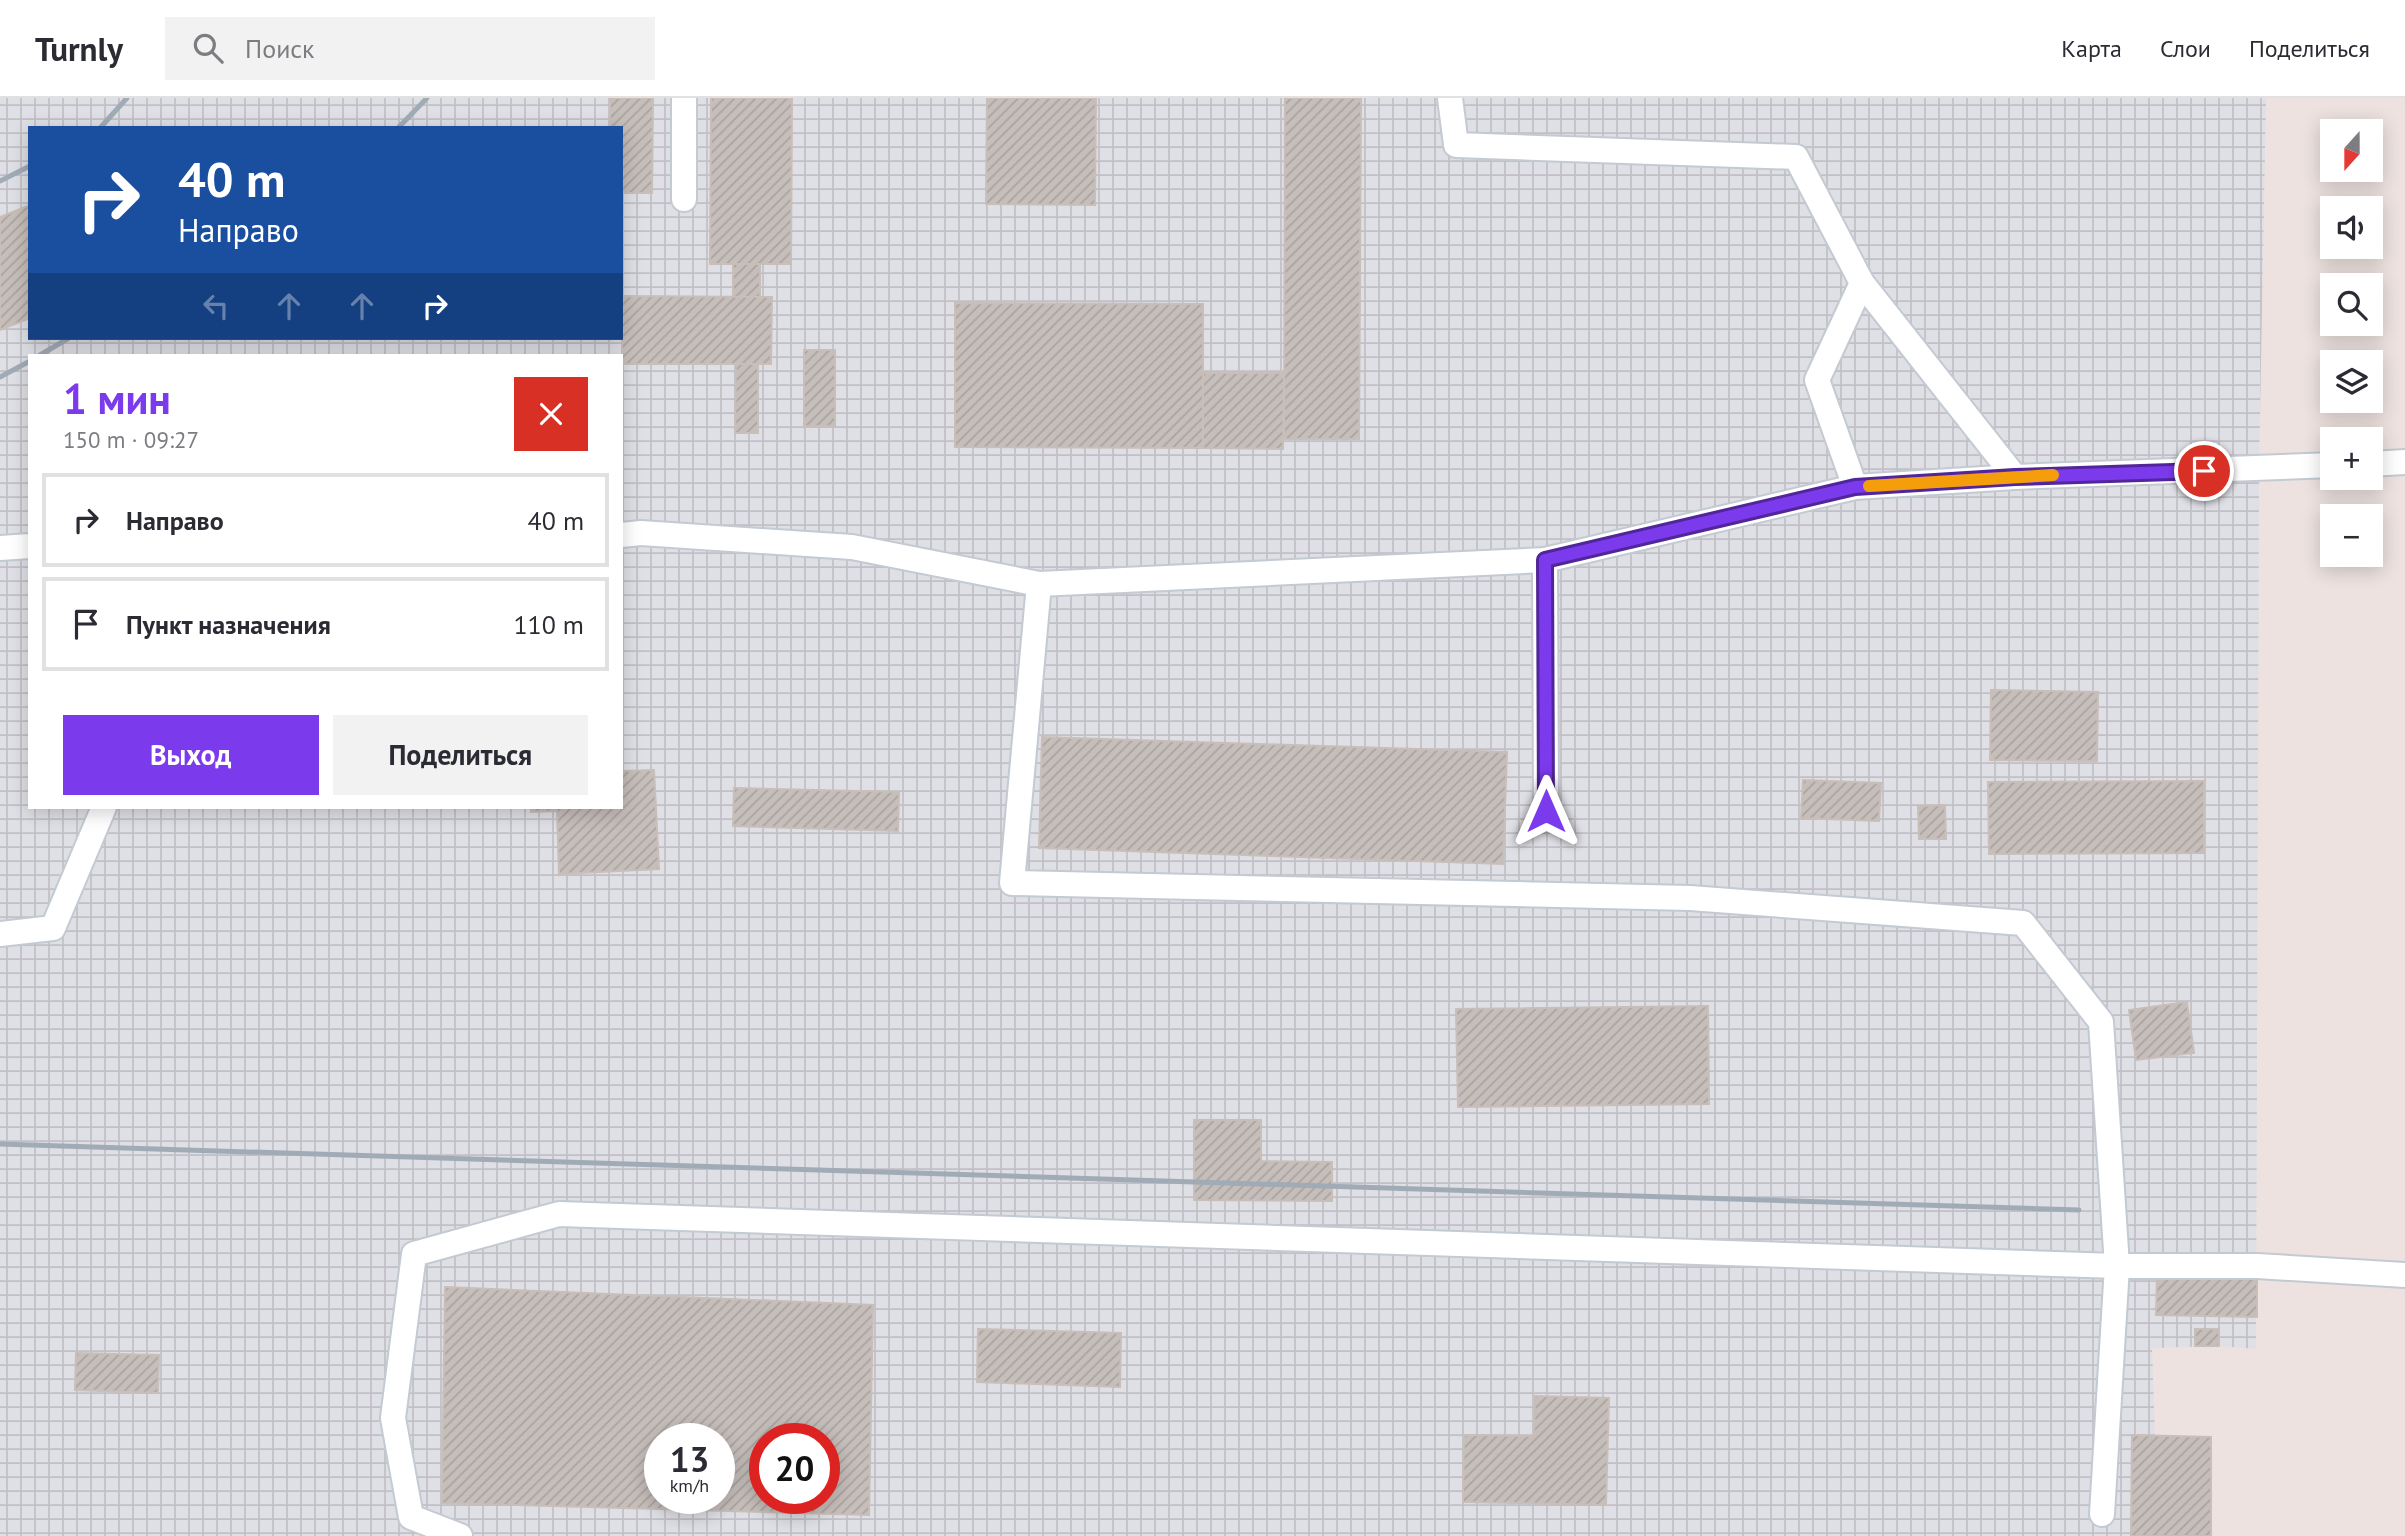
<!DOCTYPE html>
<html lang="ru">
<head>
<meta charset="utf-8">
<style>
  :root { --surface:#fff; --page:#f2f2f3; --text:#2b2b33; --muted:#7c7c81; --line:#e1e1e2; --accent:#7c3aed }
  body { margin:0; font-family:"PT Sans",sans-serif; background:var(--page); color:var(--text); height:100vh; display:flex; flex-direction:column; font-size:26px; white-space:nowrap }
  * { box-sizing:border-box; margin:0 }
  p { font-size:23px; color:var(--muted) }
  .icon { flex:none; width:38px; height:38px; fill:none; stroke:currentColor; stroke-width:2; stroke-linecap:round; stroke-linejoin:round }
  .map { position:relative; flex:1; overflow:hidden }
  .details { position:absolute; left:28px; top:256px; width:595px; height:455px; display:flex; flex-direction:column; background:var(--surface); border-radius:0px; box-shadow:0 4px 18px #0003 }
  .details>* { flex:none }
  .banner { position:absolute; left:28px; top:28px; width:595px; height:214px; border-radius:0px; box-shadow:0 4px 18px #0003; background:#1a4fa0; color:#fff; overflow:hidden }
  .needle { width:46px; rotate:201deg }
  .fabs { position:absolute; left:2320px; top:21px; display:grid; gap:14px }
  .fabs a { display:grid; place-items:center; width:63px; height:63px; border-radius:0px; background:var(--surface); box-shadow:0 4px 18px #0003; font-size:35px }
  .speed { position:absolute; left:644px; top:1325px; display:flex; gap:14px; font-size:35px; font-weight:700; text-align:center }
  .speed>* { display:grid; place-content:center; width:91px; height:91px; border-radius:50%; background:var(--surface); box-shadow:0 4px 18px #0003; line-height:1 }
  .speed small { font-size:18px; font-weight:400 }
  .speed .limit { border:10px solid #d22; background:#fff; color:#111 }
  .pin { position:absolute; display:grid; place-items:center; width:60px; height:60px; color:#fff; margin:-30px; border:4px solid #fff; border-radius:50%; box-shadow:0 2px 7px #0007 }
  .me { position:absolute; width:77px; margin:-38px; rotate:0deg; stroke-linejoin:round; filter:drop-shadow(0 0 5px #0008) }
  .turn { display:flex; align-items:center; gap:24px; height:147px; padding:0 35px; font-size:32px }
  .turn .icon { width:91px; height:91px; stroke-width:2.5 }
  .turn b { display:block; font-size:49px; line-height:60px }
  .lanes { display:flex; align-items:center; height:66px; padding:0 35px; background:#0003; justify-content:center; gap:35px; direction:ltr }
  .lanes .off { opacity:.35 }
  .round { display:grid; place-items:center; flex:none; width:74px; height:74px; border-radius:0px; background:var(--page) }
  .head { display:flex; align-items:center; justify-content:space-between; height:119px; padding:0 35px }
  h1 { font-size:42px; font-weight:800; line-height:52px; color:var(--accent) }
  .action { display:flex; gap:14px; margin-top:auto; padding:14px 35px }
  .action a { flex:1; height:80px; border-radius:0px; background:var(--accent); color:#fff; font-size:28px; font-weight:800; line-height:80px; text-align:center }
  .action a+a { background:var(--page); color:var(--text) }
  ul { padding:0; list-style:none }
  li { display:flex; align-items:center; gap:21px; height:94px; margin:0 14px 10px; padding:0 21px; border:4px solid var(--line); border-radius:0px }
  li div { flex:1 }
  li b { display:block; font-size:26px }
  li em { font-style:normal }
  header { display:flex; align-items:center; gap:42px; box-sizing:border-box; height:98px; padding:0 35px; background:var(--surface); border-bottom:2px solid var(--line) }
  header strong { font-size:33px }
  nav { display:flex; gap:38px; margin-inline-start:auto; font-size:24px }
  .search { width:490px; height:63px; background:var(--page); display:flex; align-items:center; gap:18px; box-sizing:border-box; padding:0 24px; border-radius:0px; color:var(--muted); font-size:26px }
  .map>svg:first-child { display:block }
  .industrial { fill:url(#industrial-grid); fill-rule:evenodd }
  .building { fill:url(#building-hatch); stroke:#c9beb8; stroke-width:2; fill-rule:evenodd }
  .lines { fill:none; stroke-linecap:round; stroke-linejoin:round }
  .service-casing { stroke:#c3cad2; stroke-width:28 }
  .service { stroke:#fff; stroke-width:24 }
  .rail { stroke:#a1abb6; stroke-width:5 }
  .route-casing { stroke:#51269a; stroke-width:18 }
  .route { stroke:#7c3aed; stroke-width:12 }
  .slow { stroke:#f59e0b; stroke-width:12 }
</style>
</head>
<body>
<header>
<strong>Turnly</strong>
<div class="search"><svg class="icon" aria-label="search" viewBox="0 0 24 24"><circle cx="10" cy="10" r="6"/><path d="M15 15l6 6"/></svg>Поиск</div>
<nav><a>Карта</a><a>Слои</a><a>Поделиться</a></nav>
</header>
<div class="map">
<svg width="2405" height="1438" viewBox="0 0 2405 1438">
  <defs>
    <pattern id="industrial-grid" width="8" height="8" patternUnits="userSpaceOnUse" patternTransform="scale(1.75)"><rect width="8" height="8" fill="#dfdfe6"/><path d="M0 4h8M4 0v8" fill="none" stroke="#c0c0c5"/></pattern>
    <pattern id="building-hatch" width="6" height="6" patternUnits="userSpaceOnUse" patternTransform="scale(1.75)"><rect width="6" height="6" fill="#c6beba"/><path d="M-1 1l2-2M0 6l6-6M5 7l2-2" fill="none" stroke="#aaa3a0"/></pattern>
  </defs>
  <rect width="100%" height="100%" fill="#ede2df"/>
  <path class="industrial" d="M0 0H2266L2259 371 2256 1251 2219 1248 2152 1250 2155 1338 2211 1339V1438H0ZM30 30H621V240H30ZM30 257H621V709H30ZM660 1340H719V1400H660ZM765 1340H824V1400H765Z"/>
  <g class="building">
    <path d="M610 0H653L652 95H621V30H610Z"/>
    <path d="M711 0H792L791 166H710Z"/>
    <path d="M987 0H1096L1095 107 986 106Z"/>
    <path d="M1285 0H1361L1359 341H1284Z"/>
    <path d="M30 107V220L0 232V119Z"/>
    <rect x="733" y="166" width="27" height="33"/>
    <path d="M622 198 772 199 771 266H622Z"/>
    <path d="M955 205 1203 206V350L955 349Z"/>
    <rect x="804" y="252" width="31" height="76"/>
    <path d="M736 266H758V335H735Z"/>
    <path d="M1203 275H1284L1283 351 1203 350Z"/>
    <path d="M1991 592 2098 594 2097 663 1990 662Z"/>
    <path d="M1042 639 1507 654 1503 766 1039 750Z"/>
    <path d="M654 672 659 771 559 776 557 713 531 714V709H621V673Z"/>
    <path d="M1803 682 1881 685 1879 723 1801 720Z"/>
    <path d="M2204 683V755L1989 756 1988 684Z"/>
    <path d="M734 690 899 694 898 733 733 728Z"/>
    <path d="M1945 707 1946 741H1919L1918 708Z"/>
    <path d="M2187 904 2194 955 2136 962 2129 912Z"/>
    <path d="M1708 908 1709 1006 1458 1009 1456 911Z"/>
    <path d="M1194 1022H1261V1063L1332 1064V1103L1194 1102Z"/>
    <path d="M2157 1178 2257 1180V1219L2156 1217Z"/>
    <path d="M445 1189 873 1207 869 1417 442 1405ZM660 1340H719V1400H660ZM765 1340H824V1400H765Z"/>
    <path d="M978 1231 1121 1235 1120 1289 977 1284Z"/>
    <rect x="2195" y="1231" width="24" height="17"/>
    <path d="M76 1255 159 1257 158 1295 75 1292Z"/>
    <path d="M1535 1298 1609 1300 1606 1407 1463 1404 1464 1337 1534 1338Z"/>
    <path d="M2132 1337 2211 1339V1438H2131Z"/>
  </g>
  <g class="lines">
    <g class="service-casing">
      <g id="service">
        <path d="M1450 0 1456 47 1796 59 1862 185 2015 379"/>
        <path d="M684 101V0"/>
        <path d="M2371 366 2405 364"/>
        <path d="M1855 389 1817 282 1862 185"/>
        <path d="M621 437 641 435 852 449 1039 486 1545 462 1855 389 2015 379 2333 367"/>
        <path d="M0 450 30 448"/>
        <path d="M1545 462 1546 713"/>
        <path d="M1039 486 1012 785 1690 800 2023 825 2101 924 2117 1168 2102 1416"/>
        <path d="M0 836 53 830 104 709"/>
        <path d="M460 1438 411 1419 393 1320 414 1156 559 1116 2117 1168H2257L2405 1177"/>
      </g>
    </g>
    <use href="#service" class="service"/>
    <g class="rail">
      <path d="M100 30 127 0"/>
      <path d="M398 30 427 0"/>
      <path d="M0 83 30 68"/>
      <path d="M40 257 69 240"/>
      <path d="M0 279 30 263"/>
      <path d="M0 1046 2079 1112"/>
    </g>
  </g>
  <g class="lines">
    <g class="route-casing">
      <path id="route" d="M1546 713 1545 462 1855 389 2015 379 2204 373"/>
    </g>
    <use href="#route" class="route"/>
    <path class="slow" d="M1869 388 2053 377"/>
  </g>
</svg>
<div class="fabs">
<a><svg class="needle" viewBox="-14 -14 28 28"><path d="M0-13l5 13h-10z" fill="#e53935"/><path d="M0 13l5-13h-10z" fill="#7c7c81"/></svg></a>
<a><svg class="icon" aria-label="sound" viewBox="0 0 24 24"><path d="M4 9h4l5-4v14l-5-4H4zM17 9q2 3 0 6"/></svg></a>
<a><svg class="icon" aria-label="search" viewBox="0 0 24 24"><circle cx="10" cy="10" r="6"/><path d="M15 15l6 6"/></svg></a>
<a><svg class="icon" aria-label="layers" viewBox="0 0 24 24"><path d="M12 4l9 5-9 5-9-5zM3 14l9 5 9-5"/></svg></a>
<a>+</a>
<a>−</a>
</div>
<div class="speed"><div>13<small>km/h</small></div><div class="limit">20</div></div>
<div class="pin" style="left:2204px;top:373px;background:#d93025"><svg class="icon" aria-label="arrive" viewBox="0 0 24 24"><path d="M6 21V4h12l-3 4 3 4H6"/></svg></div>
<svg class="me" style="left:1546px;top:713px" viewBox="-20 -20 40 40"><path d="M0-17L14 15 0 8-14 15z" fill="#7c3aed" stroke="#fff" stroke-width="4"/></svg>
<div class="banner">
<div class="turn"><svg class="icon" aria-label="right" viewBox="0 0 24 24"><path d="M7 20v-9h11M14 6l5 5-5 5"/></svg><div><b>40 m</b>Направо</div></div>
<div class="lanes"><svg class="icon off" aria-label="left" viewBox="0 0 24 24"><path d="M17 20v-9H6M10 6l-5 5 5 5"/></svg><svg class="icon off" aria-label="ahead" viewBox="0 0 24 24"><path d="M12 20V5M6 11l6-6 6 6"/></svg><svg class="icon off" aria-label="ahead" viewBox="0 0 24 24"><path d="M12 20V5M6 11l6-6 6 6"/></svg><svg class="icon" aria-label="right" viewBox="0 0 24 24"><path d="M7 20v-9h11M14 6l5 5-5 5"/></svg></div>
</div>
<section class="details">
<div class="head"><div><h1>1 мин</h1><p>150 m · 09:27</p></div><a class="round" style="background:#d93025;color:#fff"><svg class="icon" aria-label="close" viewBox="0 0 24 24"><path d="M6 6l12 12M18 6L6 18"/></svg></a></div>
<ul>
<li><svg class="icon" aria-label="right" viewBox="0 0 24 24"><path d="M7 20v-9h11M14 6l5 5-5 5"/></svg><div><b>Направо</b></div><em>40 m</em></li>
<li><svg class="icon" aria-label="arrive" viewBox="0 0 24 24"><path d="M6 21V4h12l-3 4 3 4H6"/></svg><div><b>Пункт назначения</b></div><em>110 m</em></li>
</ul>
<div class="action"><a>Выход</a><a>Поделиться</a></div>
</section>
</div>
</body>
</html>
